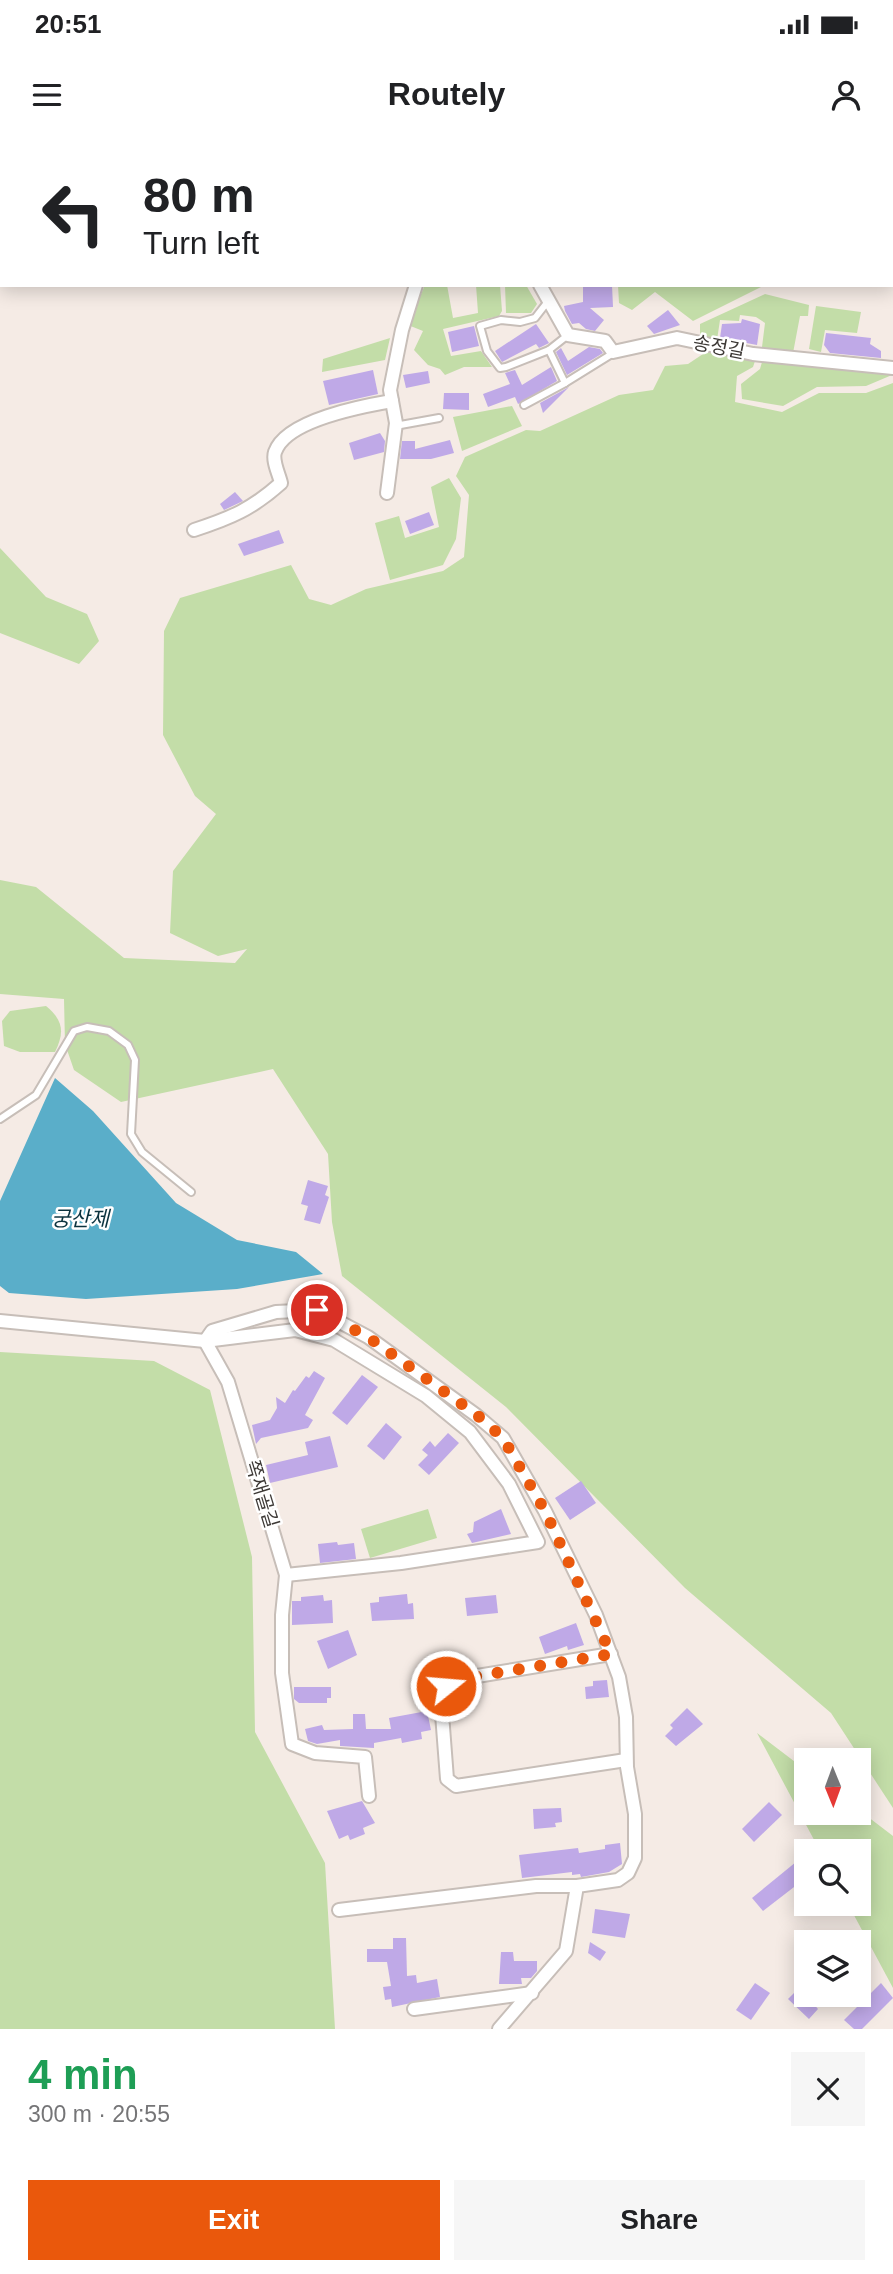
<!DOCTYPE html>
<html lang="en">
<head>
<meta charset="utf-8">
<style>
  :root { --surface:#fff; --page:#f6f6f6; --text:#202124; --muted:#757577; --accent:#ea580c }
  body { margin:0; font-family:Helvetica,"Noto Sans KR",sans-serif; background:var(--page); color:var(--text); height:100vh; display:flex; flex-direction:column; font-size:26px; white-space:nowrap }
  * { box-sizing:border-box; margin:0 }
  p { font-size:23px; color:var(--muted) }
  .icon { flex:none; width:38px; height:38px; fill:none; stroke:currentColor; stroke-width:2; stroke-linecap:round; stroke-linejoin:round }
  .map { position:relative; height:1889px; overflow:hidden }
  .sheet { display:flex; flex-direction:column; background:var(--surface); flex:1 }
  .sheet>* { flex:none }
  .guide { position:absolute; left:0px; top:0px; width:894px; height:147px; box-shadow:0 4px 18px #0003; background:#fff; color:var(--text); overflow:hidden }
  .needle { width:46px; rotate:179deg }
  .fabs { position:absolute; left:794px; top:1608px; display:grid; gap:14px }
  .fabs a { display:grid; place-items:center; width:77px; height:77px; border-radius:0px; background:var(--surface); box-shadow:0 4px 18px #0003; font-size:35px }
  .pin { position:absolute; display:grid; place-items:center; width:60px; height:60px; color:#fff; margin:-30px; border:4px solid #fff; border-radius:50%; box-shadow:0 2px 7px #0007 }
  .me { position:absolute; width:77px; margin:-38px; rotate:73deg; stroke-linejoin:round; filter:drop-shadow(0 0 5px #0008) }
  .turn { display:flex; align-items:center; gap:24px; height:147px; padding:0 28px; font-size:32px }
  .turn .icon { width:91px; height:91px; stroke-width:2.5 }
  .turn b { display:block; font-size:49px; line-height:60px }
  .round { display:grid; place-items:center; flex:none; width:74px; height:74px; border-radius:0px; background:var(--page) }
  .head { display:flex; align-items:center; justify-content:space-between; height:119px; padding:0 28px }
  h1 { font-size:42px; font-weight:700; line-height:52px; color:#1e9e55 }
  .primary-button { display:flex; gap:14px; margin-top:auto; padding:14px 28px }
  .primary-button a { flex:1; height:80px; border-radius:0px; background:var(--accent); color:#fff; font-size:28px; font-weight:700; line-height:80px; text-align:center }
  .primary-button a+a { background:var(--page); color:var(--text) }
  .status { display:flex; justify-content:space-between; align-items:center; height:49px; padding:0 35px; background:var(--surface); direction:ltr }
  .status svg { height:19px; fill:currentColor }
  header { display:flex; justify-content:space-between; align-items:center; height:91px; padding:0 28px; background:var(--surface); font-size:32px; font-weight:700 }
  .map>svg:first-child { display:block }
  .green { fill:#c3dda8 }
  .water { fill:#5aaec9 }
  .building { fill:#bfa9e7 }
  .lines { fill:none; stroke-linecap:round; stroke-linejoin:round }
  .service-casing { stroke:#c7beb8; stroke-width:10 }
  .minor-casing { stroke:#c7beb8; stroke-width:16 }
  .service { stroke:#fff; stroke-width:6 }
  .minor { stroke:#fff; stroke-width:12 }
  .route { stroke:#ea580c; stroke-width:12; stroke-dasharray:0 21.6 }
  .labels { text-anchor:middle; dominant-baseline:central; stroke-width:5; stroke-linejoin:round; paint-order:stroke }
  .street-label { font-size:19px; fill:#3d3936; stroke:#fff }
  .water-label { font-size:21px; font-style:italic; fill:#0b333f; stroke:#fff }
</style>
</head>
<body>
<div class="status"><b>20:51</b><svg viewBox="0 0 49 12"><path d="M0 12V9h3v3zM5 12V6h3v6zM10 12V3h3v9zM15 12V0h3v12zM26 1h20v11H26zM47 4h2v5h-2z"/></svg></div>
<header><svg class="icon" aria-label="menu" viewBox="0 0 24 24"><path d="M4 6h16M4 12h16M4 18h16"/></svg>Routely<svg class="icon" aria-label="person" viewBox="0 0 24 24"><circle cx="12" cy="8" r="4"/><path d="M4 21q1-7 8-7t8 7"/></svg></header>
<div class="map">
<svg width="893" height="1889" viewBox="0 0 893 1889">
  <rect width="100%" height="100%" fill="#f5ebe5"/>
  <g class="green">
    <path d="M425 145H447L453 178 478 173 476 145H500L502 171 499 176 443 189 451 216 481 211 492 227H464L445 235 440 229 428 225 414 210 423 191 408 185Z"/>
    <path d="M505 145H526L537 164 531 173H506Z"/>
    <path d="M618 145H765L693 181 655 152 632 170 619 163Z"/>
    <path d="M765 154 809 165 808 176H800L793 213 762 207 765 183 756 177 740 175 739 181 720 180 717 200 700 196V184Z"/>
    <path d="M816 166 861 172 857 193 825 190 821 212 809 209Z"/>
    <path d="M390 198 385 220 322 232 323 219Z"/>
    <path d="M706 212 755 221 753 227 737 236 735 262 782 272 819 253H866L893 243V1668L831 1573 685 1448 506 1267 342 1136 332 1082 328 1014 273 929 121 962 74 930 65 904 64 859 0 854V740L36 747 124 818 235 823 247 809 218 816 170 793 173 731 216 674 195 656 163 595 164 491 180 458 291 425 309 459 331 465 366 449 443 431 464 417 469 355 456 336 465 317 526 290 540 291 619 255 653 250 665 226 688 224Z"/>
    <path d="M762 222 892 235 866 246 817 247 783 266 742 259 741 244 760 229Z"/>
    <path d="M512 266 522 286 462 311 453 277Z"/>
    <path d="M449 338 461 358 456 399 443 425 390 440 375 383 399 376 405 398 439 387 431 347Z"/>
    <path d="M0 408 46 457 87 474 99 501 79 524 0 493Z"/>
    <path d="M46 866C63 880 65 892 55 912H20L4 906 2 881 10 871Z"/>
    <path d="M0 1212 154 1221 210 1250 252 1417 255 1592 325 1723 335 1889H0Z"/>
    <path d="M428 1369 437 1398 370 1418 361 1389Z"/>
    <path d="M757 1593 807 1631V1673H859V1670L893 1696V1848L848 1764H859V1712L820 1711Z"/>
  </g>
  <path class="water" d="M55 938 93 971 176 1063 237 1100 296 1112 323 1134 237 1149 86 1159 9 1153 0 1146V1061Z"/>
  <g class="building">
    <path d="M583 145H612L613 167 590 168 604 180 595 191 586 189 579 183 572 184 565 171 564 166 583 162Z"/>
    <path d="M668 170 680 185 654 194 647 186Z"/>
    <path d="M742 179 760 184 757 205 720 198 722 184 741 183Z"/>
    <path d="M536 184 549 203 539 208 536 204 502 222 495 211Z"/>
    <path d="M474 186 479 206 452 212 448 192Z"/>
    <path d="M826 193 871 198 870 204 881 211V218L830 213 824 205Z"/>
    <path d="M589 207 600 209 603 213 567 235 556 212 561 208 568 221Z"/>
    <path d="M551 227 557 241 518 264 515 257 488 267 483 254 510 244 505 233 515 230 522 245Z"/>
    <path d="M373 230 378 254 329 265 323 241Z"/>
    <path d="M428 231 430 243 406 248 403 235Z"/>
    <path d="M569 247 543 273 540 263Z"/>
    <path d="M444 253H469V270L443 269Z"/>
    <path d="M380 293 385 301 384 312 354 320 349 303Z"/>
    <path d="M450 300 454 313 431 319H400L402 301H415V309Z"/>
    <path d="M235 352 243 361 224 370 220 364Z"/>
    <path d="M429 372 434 385 410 394 405 381Z"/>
    <path d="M279 390 284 403 244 416 238 404Z"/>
    <path d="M308 1040 328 1046 325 1055 329 1057 320 1084 304 1080 308 1066 301 1064Z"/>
    <path d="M314 1231 325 1238 305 1275 313 1280 308 1288 261 1298 256 1304 252 1285 270 1280 277 1268 276 1257 285 1263 293 1250 295 1251 306 1236 309 1238Z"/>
    <path d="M362 1235 378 1247 347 1285 332 1273Z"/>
    <path d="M386 1283 402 1297 384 1320 367 1306Z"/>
    <path d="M448 1293 459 1303 429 1335 418 1325 428 1315 422 1310 430 1301 435 1307Z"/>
    <path d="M330 1296 338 1327 270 1343 266 1325 308 1315 305 1302Z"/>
    <path d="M581 1341 596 1363 570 1380 555 1358Z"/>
    <path d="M501 1369 511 1394 472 1403 467 1394 473 1392 474 1382Z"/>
    <path d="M337 1402 338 1405 354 1403 356 1419 320 1423 318 1404Z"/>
    <path d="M407 1454 408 1464 413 1463 414 1479 372 1481 370 1463 379 1462V1457Z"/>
    <path d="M323 1455 324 1461 332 1460 333 1483 292 1485V1461H301V1457Z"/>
    <path d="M496 1455 498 1473 467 1476 465 1458Z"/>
    <path d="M576 1483 584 1505 568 1510 567 1506 545 1514 539 1497Z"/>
    <path d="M348 1490 357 1515 328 1529 317 1501Z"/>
    <path d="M607 1540 609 1557 586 1559 585 1547 593 1546V1541Z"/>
    <path d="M294 1547H331V1558H327V1563H299L294 1559Z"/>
    <path d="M687 1568 703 1584 676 1606 665 1596 673 1588 670 1585Z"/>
    <path d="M427 1571 431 1590 421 1592 422 1599 402 1603 401 1598 374 1603V1608L340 1606V1600L317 1604 308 1601 305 1589 322 1585 324 1590 353 1589V1574H365L366 1589H391L389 1578Z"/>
    <path d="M362 1661 375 1683 363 1688 365 1694 350 1700 348 1695 339 1699 327 1671Z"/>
    <path d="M769 1662 782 1675 754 1702 742 1689Z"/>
    <path d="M561 1668 562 1682 555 1683 556 1687 534 1689 533 1669Z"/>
    <path d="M620 1703 622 1724 609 1732 581 1737 580 1734 572 1735V1732L522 1738 519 1715 578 1708 579 1713 605 1709V1705Z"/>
    <path d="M807 1713V1737L763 1771 752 1758Z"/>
    <path d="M595 1769 630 1774 625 1798 592 1793Z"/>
    <path d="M393 1798H406L407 1836 416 1835 417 1843 437 1839 440 1857 392 1867 391 1859 385 1860 383 1847 391 1846 387 1822H367V1809H393Z"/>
    <path d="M590 1802 606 1812 600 1821 588 1813Z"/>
    <path d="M501 1812H513L514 1821H537V1831L531 1838H521L522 1844H499Z"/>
    <path d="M807 1840V1855H817L811 1861 818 1869 809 1879 788 1859Z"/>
    <path d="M755 1843 770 1853 751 1880 736 1870Z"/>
    <path d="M881 1843 893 1858 862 1889H854L844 1880Z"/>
  </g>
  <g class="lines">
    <g class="service-casing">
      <g id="service">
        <path d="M549 160 535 178 520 182 501 180 480 186 487 211 500 228 506 227 549 210 568 195"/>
        <path d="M549 210 565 243 615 212"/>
        <path d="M524 265 565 243"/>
        <path d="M395 286 439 278"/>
        <path d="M0 979 36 955 74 891 87 887 109 891 128 905 135 920 131 994 142 1012 191 1052"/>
      </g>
    </g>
    <g class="minor-casing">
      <g id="minor">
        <path d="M423 0 424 2"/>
        <path d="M736 2 737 0"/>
        <path d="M540 145 568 195 605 201 613 212 677 198 753 214 893 228"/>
        <path d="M387 353 396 283 390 250 402 190 416 145"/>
        <path d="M194 390C231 378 252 369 281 343 279 334 272 321 275 312 286 280 363 266 392 261"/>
        <path d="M0 1181 205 1201 295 1190 334 1200 426 1256 470 1292 509 1344 538 1402 401 1423 286 1435"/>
        <path d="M205 1201 212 1191 276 1172 317 1170 368 1197 476 1275 503 1298 545 1371 596 1475 619 1537 626 1577 627 1627 635 1674V1718L628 1733 618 1740 577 1746 566 1811 499 1889"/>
        <path d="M205 1201 228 1242 286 1435 282 1475V1533L292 1604 315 1613 365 1617 369 1656"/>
        <path d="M611 1514 465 1538 446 1546 441 1561 447 1639 456 1646 626 1620"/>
        <path d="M339 1770 536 1746H577"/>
        <path d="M414 1869 532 1853"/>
      </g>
    </g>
    <use href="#service" class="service"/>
    <use href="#minor" class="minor"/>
  </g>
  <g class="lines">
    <path class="route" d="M317 1170 368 1197 477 1275 503 1298 545 1371 611 1514 465 1538 446 1546"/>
  </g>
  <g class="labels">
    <g class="street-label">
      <text transform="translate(719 207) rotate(11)">송정길</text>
      <text transform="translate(262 1354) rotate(73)">쪽재골길</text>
    </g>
    <g class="water-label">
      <text x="80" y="1078">궁산제</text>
    </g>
  </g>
</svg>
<div class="fabs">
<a><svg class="needle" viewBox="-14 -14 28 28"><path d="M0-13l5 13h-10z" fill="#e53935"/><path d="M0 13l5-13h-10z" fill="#757577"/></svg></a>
<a><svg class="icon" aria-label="search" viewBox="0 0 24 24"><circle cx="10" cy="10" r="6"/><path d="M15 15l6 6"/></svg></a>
<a><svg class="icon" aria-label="layers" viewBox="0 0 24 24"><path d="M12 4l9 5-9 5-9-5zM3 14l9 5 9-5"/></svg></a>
</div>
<div class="pin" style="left:317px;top:1170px;background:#d93025"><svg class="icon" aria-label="arrive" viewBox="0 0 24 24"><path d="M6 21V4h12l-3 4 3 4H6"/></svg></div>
<svg class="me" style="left:446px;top:1546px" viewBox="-20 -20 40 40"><circle r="17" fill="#ea580c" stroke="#fff" stroke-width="3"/><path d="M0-11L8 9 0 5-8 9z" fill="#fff"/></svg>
<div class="guide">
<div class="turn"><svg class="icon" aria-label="left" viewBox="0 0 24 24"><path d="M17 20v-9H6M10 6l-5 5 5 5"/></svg><div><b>80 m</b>Turn left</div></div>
</div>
</div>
<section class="sheet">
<div class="head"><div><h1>4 min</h1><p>300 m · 20:55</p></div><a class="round"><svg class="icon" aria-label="close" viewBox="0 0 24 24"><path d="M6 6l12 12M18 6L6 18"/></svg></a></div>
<div class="primary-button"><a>Exit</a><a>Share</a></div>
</section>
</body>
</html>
